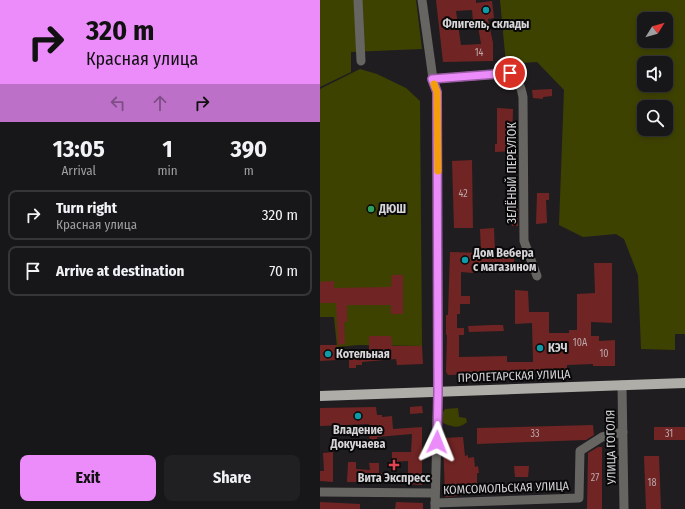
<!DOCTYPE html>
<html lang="en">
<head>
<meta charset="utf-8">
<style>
  :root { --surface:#171618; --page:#201f21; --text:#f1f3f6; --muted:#9e9fa2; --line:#363537; --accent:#ec8cfb }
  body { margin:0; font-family:"Fira Sans Condensed",sans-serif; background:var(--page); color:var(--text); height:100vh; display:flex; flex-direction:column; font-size:15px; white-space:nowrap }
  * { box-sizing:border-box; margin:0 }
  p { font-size:13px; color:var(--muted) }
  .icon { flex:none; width:22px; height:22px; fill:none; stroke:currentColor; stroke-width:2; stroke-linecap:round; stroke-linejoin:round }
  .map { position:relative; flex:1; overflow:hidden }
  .details { display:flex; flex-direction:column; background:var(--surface); width:320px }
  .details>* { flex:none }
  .hud { background:#ec8cfb; color:#111; overflow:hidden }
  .needle { width:26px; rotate:53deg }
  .fabs { position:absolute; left:317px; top:12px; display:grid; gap:8px }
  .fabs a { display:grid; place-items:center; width:36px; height:36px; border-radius:8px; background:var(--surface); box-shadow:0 2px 6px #0003,0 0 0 1px var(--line); font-size:20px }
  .pin { position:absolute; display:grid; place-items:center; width:34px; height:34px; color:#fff; margin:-17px; border:2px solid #fff; border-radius:50%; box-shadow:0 1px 4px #0007 }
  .me { position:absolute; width:44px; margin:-22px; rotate:2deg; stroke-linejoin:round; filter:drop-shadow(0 0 3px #0008) }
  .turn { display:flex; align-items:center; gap:14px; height:84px; padding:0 20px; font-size:18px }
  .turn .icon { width:52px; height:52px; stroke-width:2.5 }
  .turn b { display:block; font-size:28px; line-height:34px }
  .lanes { display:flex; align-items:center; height:38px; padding:0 20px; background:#0003; justify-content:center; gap:20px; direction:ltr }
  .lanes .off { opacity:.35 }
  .eta { display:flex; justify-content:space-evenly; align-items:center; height:68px; text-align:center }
  .eta b { font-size:24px; font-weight:700; line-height:28px }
  .action { display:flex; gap:8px; margin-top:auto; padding:8px 20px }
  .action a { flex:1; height:46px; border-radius:8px; background:var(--accent); color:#111; font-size:16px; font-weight:700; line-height:46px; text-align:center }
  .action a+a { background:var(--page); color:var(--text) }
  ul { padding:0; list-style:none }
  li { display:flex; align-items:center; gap:12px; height:50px; margin:0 8px 6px; padding:0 12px; border:2px solid var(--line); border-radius:8px }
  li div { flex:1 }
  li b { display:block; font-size:15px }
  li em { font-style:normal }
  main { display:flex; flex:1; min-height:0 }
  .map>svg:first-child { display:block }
  .green { fill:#3e4201; fill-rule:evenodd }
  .building { fill:#702524; fill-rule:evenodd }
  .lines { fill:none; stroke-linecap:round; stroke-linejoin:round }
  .minor { stroke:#666562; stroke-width:9 }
  .major { stroke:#afada8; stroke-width:10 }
  .route-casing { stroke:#995ba3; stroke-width:10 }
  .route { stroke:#ec8cfb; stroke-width:7 }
  .slow { stroke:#f59e0b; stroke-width:7 }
  .culture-dot { fill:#0f9aa8; stroke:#090809; stroke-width:1.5 }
  .leisure-dot { fill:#2e9e5b; stroke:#090809; stroke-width:1.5 }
  .health-dot { fill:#e0444e; stroke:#090809; stroke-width:1.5 }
  .labels { text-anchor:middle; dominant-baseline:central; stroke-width:4; stroke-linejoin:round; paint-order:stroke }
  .number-label { font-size:10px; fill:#bca8aa }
  .poi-label { font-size:12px; font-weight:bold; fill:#d6d4d7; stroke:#090809; text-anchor:start }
  .street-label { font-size:12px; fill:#d6d4d7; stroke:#090809 }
</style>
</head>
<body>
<main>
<section class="details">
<div class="hud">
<div class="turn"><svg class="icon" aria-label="right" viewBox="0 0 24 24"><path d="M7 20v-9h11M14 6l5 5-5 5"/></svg><div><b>320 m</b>Красная улица</div></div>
<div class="lanes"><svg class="icon off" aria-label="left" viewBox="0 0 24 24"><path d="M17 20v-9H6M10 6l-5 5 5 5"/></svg><svg class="icon off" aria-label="ahead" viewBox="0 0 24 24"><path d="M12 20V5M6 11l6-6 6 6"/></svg><svg class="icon" aria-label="right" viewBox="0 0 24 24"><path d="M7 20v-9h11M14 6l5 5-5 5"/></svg></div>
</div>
<div class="eta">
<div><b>13:05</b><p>Arrival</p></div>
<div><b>1</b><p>min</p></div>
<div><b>390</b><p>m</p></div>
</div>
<ul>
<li><svg class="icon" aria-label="right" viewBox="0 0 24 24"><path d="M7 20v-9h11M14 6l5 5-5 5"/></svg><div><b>Turn right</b><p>Красная улица</p></div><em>320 m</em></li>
<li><svg class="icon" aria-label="arrive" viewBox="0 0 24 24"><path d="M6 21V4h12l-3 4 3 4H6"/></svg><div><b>Arrive at destination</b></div><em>70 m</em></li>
</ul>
<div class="action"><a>Exit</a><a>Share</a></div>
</section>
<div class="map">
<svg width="365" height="509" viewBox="0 0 365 509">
  <rect width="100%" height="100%" fill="#1f1d20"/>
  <g class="green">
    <path d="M0 0H96L102 49 31 52V72L0 87Z"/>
    <path d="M180 0H365V334H355V350L321 349 318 275 304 239 296 234 263 237 239 225 244 90 217 62 186 64ZM324 19H346V41H324ZM324 63H346V85H324ZM324 107H346V129H324Z"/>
    <path d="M40 69 57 74 86 88 100 101 102 346 38 345 17 347 14 317H0V89Z"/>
    <path d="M138 408 139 417 146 418 147 422C139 429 132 427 123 423V412L125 409Z"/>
  </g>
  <g class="building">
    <path d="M116 0H156V3L172 1 174 18 168 19 173 43V61L123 62ZM152 10 153 21 157 20 161 44 141 45 136 11Z"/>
    <path d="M232 89V96L223 97V99L213 98 212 90Z"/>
    <path d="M177 108 193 109 192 144H196V151L175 152V144H177Z"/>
    <path d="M152 160 153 228H134L132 161Z"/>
    <path d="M217 193H229V200H226L227 223 216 224Z"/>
    <path d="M198 204V226H192L193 205Z"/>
    <path d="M174 228 175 253 194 254V265L156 266V269L153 271V273L141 272V296H150V304H140V314H137V328H144V335H139V357L187 356V362H213L212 323 195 324V290L208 291 209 312H229V333H249V330H257V294L275 293 274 263H292V323L271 322V336H279V341L295 340V366H273V364L247 365V370H228V372L175 373V371L158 372V374L128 375 126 372 127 335H126V315H128L130 252 161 253 160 229Z"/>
    <path d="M72 275H83V314H71V305H27V322H24L25 344 18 345 16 303H0V282L14 281V288L71 287Z"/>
    <path d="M172 325H183L184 331 149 332 148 326Z"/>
    <path d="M49 336H71L72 346H102L103 364 77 365 76 359 42 362V365H36V368H29V350H49Z"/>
    <path d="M0 345H17V360L0 361Z"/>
    <path d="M102 406 103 413 90 414V407Z"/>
    <path d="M56 407 57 415H62V417L72 416 73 429 102 427V485L87 484V482H27L28 462H36V469L50 470 49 463H59V473L88 474V461L72 462V452H91L92 434 57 437 58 450H50L49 424 0 426V408Z"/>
    <path d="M273 425 274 435 266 440 157 444V428Z"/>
    <rect x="334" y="427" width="31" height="13"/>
    <path d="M143 437 145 456 148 455V458L154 457 155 467 158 466 159 473H157V491H138V496L125 497 123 438Z"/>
    <path d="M278 447H282V509H267L268 453Z"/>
    <path d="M13 452V482L0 481V471H4L3 453Z"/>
    <path d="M324 456H339L341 509H326Z"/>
    <path d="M194 466H209L208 477H195Z"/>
    <path d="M0 502 40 504V509H0Z"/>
    <path d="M76 502 103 503V509H75Z"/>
  </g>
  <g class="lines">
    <g class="minor">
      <path d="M38 0 41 61"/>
      <path d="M102 0 113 79 117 92 118 392 115 509"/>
      <path d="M113 79 190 73C198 80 201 86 203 97L204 241 217 276"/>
      <path d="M302 385 304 509"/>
      <path d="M0 492 115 493"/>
      <path d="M115 503 259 498 260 451 282 437 303 432"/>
    </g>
    <path class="major" d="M0 396 365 383"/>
  </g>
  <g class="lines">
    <g class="route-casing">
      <path id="route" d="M117 442 118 392 117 92 112 79 190 73"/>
    </g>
    <use href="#route" class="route"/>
    <path class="slow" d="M114 84 117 92 118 171"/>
  </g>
  <g class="culture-dot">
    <circle cx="166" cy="10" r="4"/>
    <circle cx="145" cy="260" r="4"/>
    <circle cx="220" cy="348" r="4"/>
    <circle cx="8" cy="354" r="4"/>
    <circle cx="38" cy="416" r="4"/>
  </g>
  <circle class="leisure-dot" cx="51" cy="209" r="4"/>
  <path class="health-dot" d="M72 459h4v4h4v4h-4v4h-4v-4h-4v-4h4z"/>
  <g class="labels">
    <g class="number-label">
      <text x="159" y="53">14</text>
      <text x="143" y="194">42</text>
      <text x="260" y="343">10А</text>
      <text x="284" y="354">10</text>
      <text x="215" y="434">33</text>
      <text x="349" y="434">31</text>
      <text x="275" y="478">27</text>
      <text x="332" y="483">18</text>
    </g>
    <g class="poi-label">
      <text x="166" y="24" text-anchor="middle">Флигель, склады</text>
      <text x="59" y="209">ДЮШ</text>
      <text x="153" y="253">Дом Вебера<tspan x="153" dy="14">с магазином</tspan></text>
      <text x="228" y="348">КЭЧ</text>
      <text x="16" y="354">Котельная</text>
      <text x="38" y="430" text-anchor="middle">Владение<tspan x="38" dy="14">Докучаева</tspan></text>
      <text x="74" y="478" text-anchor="middle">Вита Экспресс</text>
    </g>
    <g class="street-label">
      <text transform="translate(192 173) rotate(-90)">ЗЕЛЁНЫЙ ПЕРЕУЛОК</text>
      <text transform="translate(194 376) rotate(-2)">ПРОЛЕТАРСКАЯ УЛИЦА</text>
      <text transform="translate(291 447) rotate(-91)">УЛИЦА ГОГОЛЯ</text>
      <text transform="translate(186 488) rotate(-2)">КОМСОМОЛЬСКАЯ УЛИЦА</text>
    </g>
  </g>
</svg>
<div class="fabs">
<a><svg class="needle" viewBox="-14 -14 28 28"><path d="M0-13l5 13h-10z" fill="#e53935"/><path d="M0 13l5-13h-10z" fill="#9e9fa2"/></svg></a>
<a><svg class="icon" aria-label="sound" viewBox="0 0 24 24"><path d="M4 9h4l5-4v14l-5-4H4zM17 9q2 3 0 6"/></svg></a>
<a><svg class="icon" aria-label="search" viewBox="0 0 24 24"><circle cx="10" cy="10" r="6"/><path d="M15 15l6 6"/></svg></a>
</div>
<div class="pin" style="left:190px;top:73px;background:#d93025"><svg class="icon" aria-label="arrive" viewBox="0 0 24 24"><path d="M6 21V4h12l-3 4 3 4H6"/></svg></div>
<svg class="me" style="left:117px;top:442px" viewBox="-20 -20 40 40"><path d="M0-17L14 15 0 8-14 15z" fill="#ec8cfb" stroke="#fff" stroke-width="4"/></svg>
</div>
</main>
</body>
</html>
